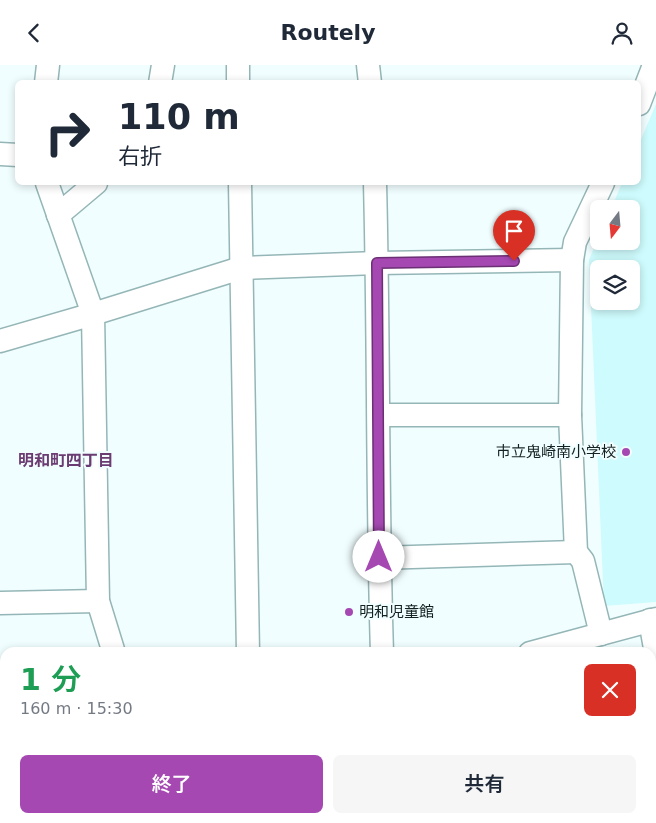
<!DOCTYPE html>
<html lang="ja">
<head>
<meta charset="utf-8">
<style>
  :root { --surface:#fff; --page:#f6f6f7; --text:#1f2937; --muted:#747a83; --accent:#a548b2 }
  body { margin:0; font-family:"DejaVu Sans","Noto Sans JP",sans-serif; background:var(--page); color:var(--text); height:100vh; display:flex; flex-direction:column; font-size:19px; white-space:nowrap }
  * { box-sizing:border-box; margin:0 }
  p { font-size:16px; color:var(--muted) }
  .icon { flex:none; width:28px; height:28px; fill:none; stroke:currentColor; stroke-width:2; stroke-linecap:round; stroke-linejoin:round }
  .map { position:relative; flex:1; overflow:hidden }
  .details { position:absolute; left:0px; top:582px; width:656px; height:176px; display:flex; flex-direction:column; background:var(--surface); border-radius:15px 15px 0 0; box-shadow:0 2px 8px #0003 }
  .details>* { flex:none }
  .guide { position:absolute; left:15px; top:15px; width:626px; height:105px; border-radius:8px; box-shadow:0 2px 8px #0003; background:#fff; color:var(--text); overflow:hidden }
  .needle { width:32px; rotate:196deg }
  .tools { position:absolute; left:590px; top:135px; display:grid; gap:10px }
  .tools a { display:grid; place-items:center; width:50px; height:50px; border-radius:8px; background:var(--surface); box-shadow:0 2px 8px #0003; font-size:25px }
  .pin { position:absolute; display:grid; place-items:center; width:42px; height:42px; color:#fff; margin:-51px -21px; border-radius:50% 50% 50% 0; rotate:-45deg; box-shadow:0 0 5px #0007 }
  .pin .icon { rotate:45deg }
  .me { position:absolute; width:55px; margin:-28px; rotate:0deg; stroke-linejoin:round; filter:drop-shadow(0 0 4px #0008) }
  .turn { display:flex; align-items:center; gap:18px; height:105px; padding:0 20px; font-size:22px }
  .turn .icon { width:65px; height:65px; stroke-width:2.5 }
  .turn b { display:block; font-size:35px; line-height:42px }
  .round { display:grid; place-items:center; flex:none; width:52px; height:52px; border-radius:8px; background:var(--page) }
  .head { display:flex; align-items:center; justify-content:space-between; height:85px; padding:0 20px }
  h1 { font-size:30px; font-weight:600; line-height:38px; color:#1e9e55 }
  .action { display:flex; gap:10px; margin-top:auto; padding:10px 20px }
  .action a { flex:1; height:58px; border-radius:8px; background:var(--accent); color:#fff; font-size:20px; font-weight:600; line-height:58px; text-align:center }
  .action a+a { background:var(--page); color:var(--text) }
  header { display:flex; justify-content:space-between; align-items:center; height:65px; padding:0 20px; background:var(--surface); font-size:22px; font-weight:600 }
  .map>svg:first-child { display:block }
  .built { fill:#cefbfd; fill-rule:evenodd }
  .water { fill:#30b8c0 }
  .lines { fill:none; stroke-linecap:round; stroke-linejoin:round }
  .stream { stroke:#30b8c0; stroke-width:5.5 }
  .minor-casing { stroke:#95b6b7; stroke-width:25 }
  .minor { stroke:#fff; stroke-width:22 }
  .route-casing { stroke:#6b2f74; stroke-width:12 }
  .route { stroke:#a548b2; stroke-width:9 }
  .poi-dot { fill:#a548b2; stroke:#f1feff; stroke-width:2 }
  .labels { text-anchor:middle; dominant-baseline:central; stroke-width:4; stroke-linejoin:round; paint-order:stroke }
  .poi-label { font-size:15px; fill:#142121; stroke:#f1feff; text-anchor:end }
  .neighbourhood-label { font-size:16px; font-weight:bold; fill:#6b3c71; stroke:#f1feff }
</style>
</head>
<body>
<header><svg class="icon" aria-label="back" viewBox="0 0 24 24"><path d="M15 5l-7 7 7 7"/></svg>Routely<svg class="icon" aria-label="person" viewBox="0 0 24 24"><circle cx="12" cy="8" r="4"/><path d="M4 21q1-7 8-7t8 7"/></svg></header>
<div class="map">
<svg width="656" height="758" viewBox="0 0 656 758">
  <rect width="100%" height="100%" fill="#f1feff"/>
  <path class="built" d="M656 39V537L604 541 589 195 599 171V176H631V144H611L622 118H639V79ZM599 204H631V236H599Z"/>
  <path class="water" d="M0 661 5 665V709L0 711Z"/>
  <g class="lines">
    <g class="stream">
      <path d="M0 610 5 615"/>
      <path d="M651 704 656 703"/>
      <path d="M259 754 277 758"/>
      <path d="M382 758 420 754"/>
    </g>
    <g class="minor-casing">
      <g id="minor">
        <path d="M238 0V18"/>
        <path d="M368 0 370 18"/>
        <path d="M46 18 48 0"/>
        <path d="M160 18 163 0"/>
        <path d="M639 39 654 0"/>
        <path d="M0 89 18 90"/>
        <path d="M47 118 93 249 98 536 114 588"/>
        <path d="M240 118 248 588"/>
        <path d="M375 118C379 274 377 431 382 588"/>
        <path d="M58 150 96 118"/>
        <path d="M0 276 93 249 241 203 377 198 572 195"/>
        <path d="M379 350H570"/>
        <path d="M379 493 576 487"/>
        <path d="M0 538 98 536"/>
        <path d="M650 555 656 589"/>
        <path d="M601 569 583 496 576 487 570 350 572 195 575 177 603 118"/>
        <path d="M530 588 656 554"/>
        <path d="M0 641 5 645"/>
        <path d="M651 684 656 683"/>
        <path d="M0 727 5 725"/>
        <path d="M651 745 656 744"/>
        <path d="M194 754 208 758"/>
        <path d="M249 758V754"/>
        <path d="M598 758 615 754"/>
      </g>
    </g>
    <use href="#minor" class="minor"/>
  </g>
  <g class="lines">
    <g class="route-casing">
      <path id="route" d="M379 492 377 198 514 196"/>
    </g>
    <use href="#route" class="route"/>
  </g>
  <g class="poi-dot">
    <circle cx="626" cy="387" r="5"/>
    <circle cx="349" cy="547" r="5"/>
  </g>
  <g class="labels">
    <g class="poi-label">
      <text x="616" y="387">市立鬼崎南小学校</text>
      <text x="359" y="547" text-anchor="start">明和児童館</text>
    </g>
    <g class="neighbourhood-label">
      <text x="66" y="395">明和町四丁目</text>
    </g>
  </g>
</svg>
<div class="tools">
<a><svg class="needle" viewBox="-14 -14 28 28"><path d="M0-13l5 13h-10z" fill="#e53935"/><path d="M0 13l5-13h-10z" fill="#747a83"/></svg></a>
<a><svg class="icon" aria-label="layers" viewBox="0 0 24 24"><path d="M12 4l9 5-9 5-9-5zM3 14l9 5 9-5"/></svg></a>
</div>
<div class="pin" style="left:514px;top:196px;background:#d93025"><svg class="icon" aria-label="arrive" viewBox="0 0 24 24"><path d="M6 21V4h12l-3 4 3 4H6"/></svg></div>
<svg class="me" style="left:379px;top:492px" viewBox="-20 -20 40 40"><circle r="19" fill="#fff"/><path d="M0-13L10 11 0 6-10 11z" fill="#a548b2"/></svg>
<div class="guide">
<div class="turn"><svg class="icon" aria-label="right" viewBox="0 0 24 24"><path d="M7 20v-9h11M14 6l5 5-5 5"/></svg><div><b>110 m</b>右折</div></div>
</div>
<section class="details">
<div class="head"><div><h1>1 分</h1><p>160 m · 15:30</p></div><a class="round" style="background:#d93025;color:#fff"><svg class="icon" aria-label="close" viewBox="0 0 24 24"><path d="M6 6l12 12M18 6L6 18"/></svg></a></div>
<div class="action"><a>終了</a><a>共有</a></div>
</section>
</div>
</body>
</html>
